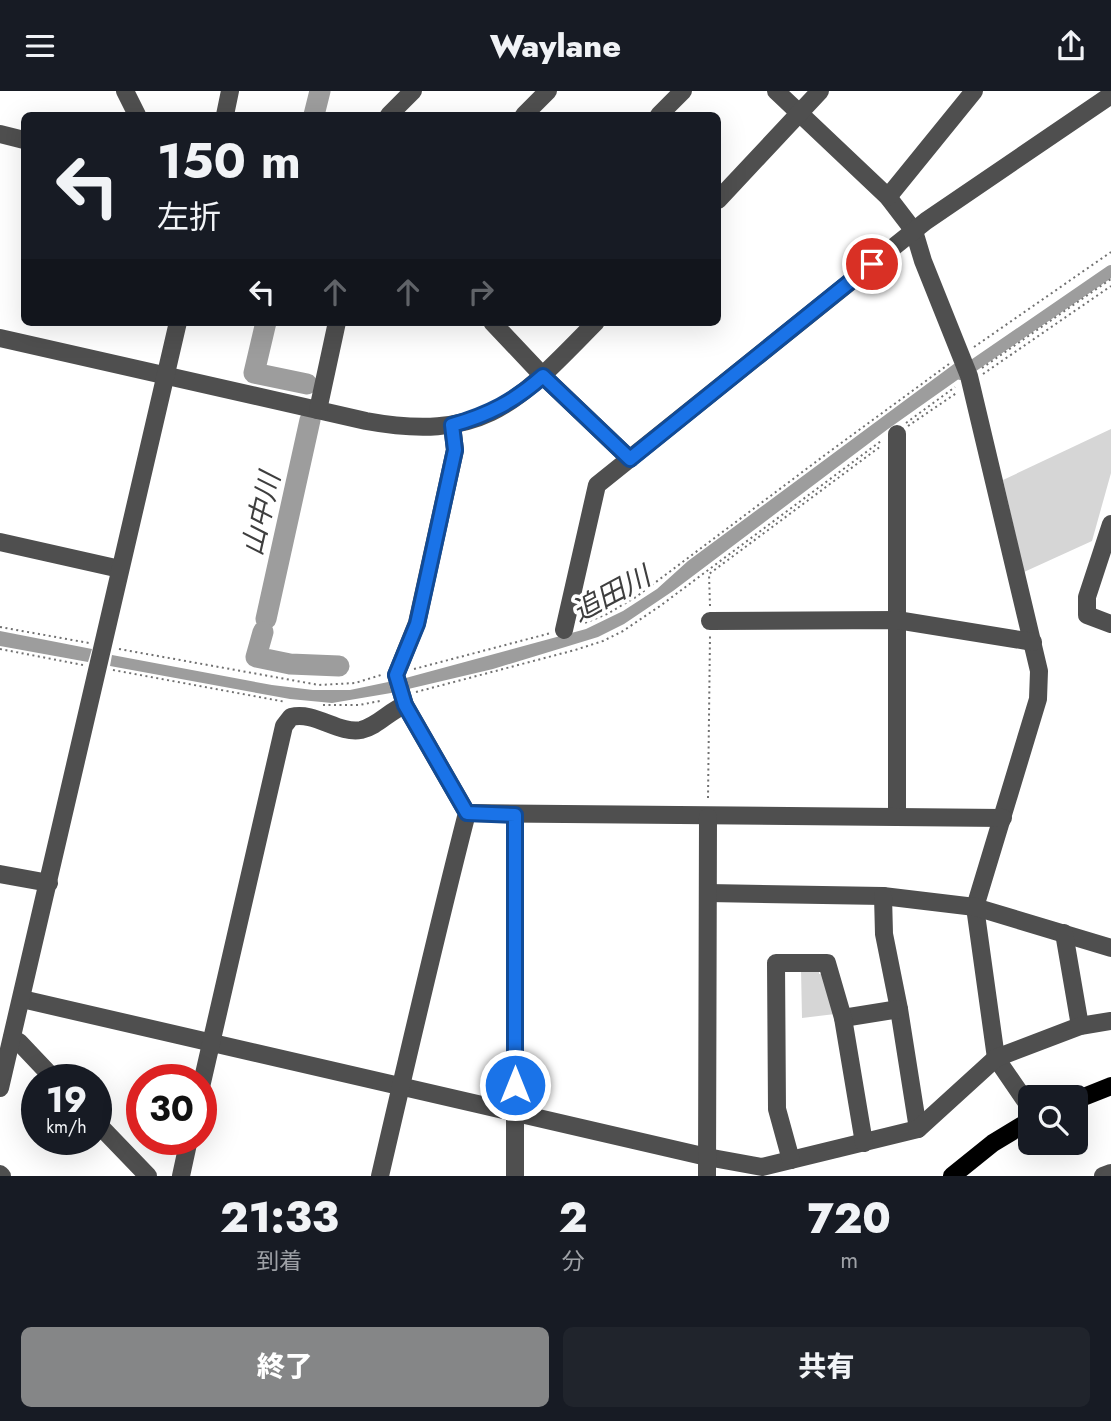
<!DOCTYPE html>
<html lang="ja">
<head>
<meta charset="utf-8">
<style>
  :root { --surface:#171b24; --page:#20242c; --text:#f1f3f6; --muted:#9ea1a6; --accent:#858687 }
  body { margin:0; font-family:Jost,"Noto Sans JP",sans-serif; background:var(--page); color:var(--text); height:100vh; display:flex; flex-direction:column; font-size:26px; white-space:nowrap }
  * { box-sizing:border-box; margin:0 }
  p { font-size:23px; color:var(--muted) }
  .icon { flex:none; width:38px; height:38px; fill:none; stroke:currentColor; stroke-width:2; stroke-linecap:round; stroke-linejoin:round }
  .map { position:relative; height:1085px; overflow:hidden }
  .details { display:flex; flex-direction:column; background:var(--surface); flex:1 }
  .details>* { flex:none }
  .hud { position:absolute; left:21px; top:21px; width:700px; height:214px; border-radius:10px; box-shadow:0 7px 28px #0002; background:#171b24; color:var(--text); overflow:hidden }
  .buttons { position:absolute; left:1018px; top:994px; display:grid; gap:14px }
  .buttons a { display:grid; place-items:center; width:70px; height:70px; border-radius:10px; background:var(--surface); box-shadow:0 7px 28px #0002; font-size:35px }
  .speed { position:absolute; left:21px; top:973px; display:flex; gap:14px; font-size:35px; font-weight:700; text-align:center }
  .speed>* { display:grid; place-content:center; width:91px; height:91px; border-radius:50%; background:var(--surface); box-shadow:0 7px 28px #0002; line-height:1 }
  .speed small { font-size:18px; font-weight:400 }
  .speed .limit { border:10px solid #d22; background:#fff; color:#111 }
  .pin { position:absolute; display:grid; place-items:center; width:60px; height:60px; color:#fff; margin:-30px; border:4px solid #fff; border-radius:50%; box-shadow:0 2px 7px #0007 }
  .me { position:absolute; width:77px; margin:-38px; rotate:0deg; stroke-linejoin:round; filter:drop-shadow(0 0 5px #0008) }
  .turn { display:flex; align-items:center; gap:24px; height:147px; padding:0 21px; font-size:32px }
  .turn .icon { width:91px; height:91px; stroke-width:2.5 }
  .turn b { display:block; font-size:49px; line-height:60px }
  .lanes { display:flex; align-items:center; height:66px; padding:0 21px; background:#0003; justify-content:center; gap:35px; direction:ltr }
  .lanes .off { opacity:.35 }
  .eta { display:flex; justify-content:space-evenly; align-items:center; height:119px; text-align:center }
  .eta b { font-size:42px; font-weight:800; line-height:49px }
  .cta { display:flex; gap:14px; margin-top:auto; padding:14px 21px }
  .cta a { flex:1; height:80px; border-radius:10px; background:var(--accent); color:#fff; font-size:28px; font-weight:800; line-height:80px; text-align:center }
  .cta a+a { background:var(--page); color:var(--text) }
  header { display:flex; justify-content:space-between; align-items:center; height:91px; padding:0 21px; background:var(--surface); font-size:32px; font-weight:800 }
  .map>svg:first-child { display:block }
  .green { fill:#d6d6d6 }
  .water { fill:#9d9d9d }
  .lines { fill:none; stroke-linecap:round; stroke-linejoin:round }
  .canal { stroke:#9d9d9d; stroke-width:12 }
  .river { stroke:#9d9d9d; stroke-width:21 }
  .path { stroke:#717171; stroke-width:2; stroke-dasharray:2 3.5; stroke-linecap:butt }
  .minor { stroke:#4f4f4f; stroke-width:18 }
  .major { stroke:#000; stroke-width:18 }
  .route-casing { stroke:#114b97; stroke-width:18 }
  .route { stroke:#1a73e8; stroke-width:12 }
  .labels { text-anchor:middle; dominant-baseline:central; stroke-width:7; stroke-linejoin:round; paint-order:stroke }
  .water-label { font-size:28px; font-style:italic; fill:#3e3e3e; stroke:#fff }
</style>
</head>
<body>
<header><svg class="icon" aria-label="menu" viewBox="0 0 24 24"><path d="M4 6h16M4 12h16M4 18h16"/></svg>Waylane<svg class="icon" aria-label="share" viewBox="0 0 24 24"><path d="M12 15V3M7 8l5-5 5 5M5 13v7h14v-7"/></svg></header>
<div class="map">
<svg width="1111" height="1085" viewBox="0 0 1111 1085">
  <rect width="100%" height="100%" fill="#fff"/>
  <g class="green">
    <path d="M1111 338V382L1092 450 1024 481 1003 389Z"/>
    <path d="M801 878H819V883H825L835 923 802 927Z"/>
  </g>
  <g class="water">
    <path d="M958 270 963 285 888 338 673 500 624 533 598 546 493 578 404 599 402 588 586 538 623 520 657 498 688 470Z"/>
    <path d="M0 540 92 558 88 571 0 555Z"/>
    <path d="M112 564 272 594 313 599H350L393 590 397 601 332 612 290 608 110 575Z"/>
  </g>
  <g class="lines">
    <path class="canal" d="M961 283 1111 180"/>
    <g class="river">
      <path d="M314 24 320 0"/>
      <path d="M266 231 254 282 307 293"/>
      <path d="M266 528 310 329"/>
      <path d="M263 541 256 566 290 573 339 575"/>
    </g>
    <g class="path">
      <path d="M974 256 1111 161"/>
      <path d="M982 277 1111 188"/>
      <path d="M983 283 1111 195"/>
      <path d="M906 332 955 296"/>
      <path d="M908 335 958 301"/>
      <path d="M710 515 709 483 881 355"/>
      <path d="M580 534 607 523 636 506 829 361 949 273"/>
      <path d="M0 536 89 552"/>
      <path d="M0 558 83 574"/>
      <path d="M119 558 319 594 355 592 381 584"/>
      <path d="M414 578 551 542"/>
      <path d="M113 579 286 611"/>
      <path d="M416 601 575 559 603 550 623 540 660 515 881 350"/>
      <path d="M323 614H359L380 610"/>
      <path d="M708 707 710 545"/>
    </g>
    <g class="minor">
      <path d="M125 0 137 24"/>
      <path d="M776 0 888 106 914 140 923 170 969 285 1039 580 1038 608 975 816 996 967 1031 1018"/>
      <path d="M225 24 230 0"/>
      <path d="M389 24 413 0"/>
      <path d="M524 24 548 0"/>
      <path d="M659 24 683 0"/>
      <path d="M0 43 24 49"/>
      <path d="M888 106 974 0"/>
      <path d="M718 109 820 0"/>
      <path d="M492 231 543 285 630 368"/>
      <path d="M0 247 366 330C486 352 518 310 596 231"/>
      <path d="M318 319 337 231"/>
      <path d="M897 343V726"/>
      <path d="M1111 433 1087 506V524L1111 533"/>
      <path d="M0 451 120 478"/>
      <path d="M710 530 897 529 1033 551"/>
      <path d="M564 539 597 394 926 130 1111 4"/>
      <path d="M467 722 1003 727"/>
      <path d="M0 783 49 792"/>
      <path d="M708 802 883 805 975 816 1111 857"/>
      <path d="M883 805 884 843 899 918 918 1038"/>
      <path d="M1064 842 1080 935"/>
      <path d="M22 908 707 1066 762 1076 918 1038 996 967 1080 935 1111 930"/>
      <path d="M843 927 899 918"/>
      <path d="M12 947 19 951 55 989"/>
      <path d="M201 996 284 635 291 626C315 620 338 643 361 639 378 635 389 620 405 614"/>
      <path d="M0 997 178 231"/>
      <path d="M96 1031 148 1085"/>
      <path d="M791 1069 777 1018 776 872H827L843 927 864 1052"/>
      <path d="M0 1083 2 1085"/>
      <path d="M181 1085 189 1048"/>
      <path d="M380 1085C408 964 436 843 467 722L405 614 396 584 417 532 455 359 452 334"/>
      <path d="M515 1085V724"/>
      <path d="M707 1085 708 726"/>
      <path d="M1103 1085 1111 1082"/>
    </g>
    <g class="major">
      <path d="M1076 1009 1111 995"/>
      <path d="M952 1085 993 1052 1031 1029"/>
    </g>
  </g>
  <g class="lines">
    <g class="route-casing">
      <path id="route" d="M515 994V724L467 722 405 614 396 584 417 533 428 483 455 359 452 334C488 324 515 310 543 285L630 368 872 173"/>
    </g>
    <use href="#route" class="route"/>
  </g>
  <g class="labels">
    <g class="water-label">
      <text transform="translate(261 423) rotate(-77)">山中川</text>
      <text transform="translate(611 503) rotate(-28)">追田川</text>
    </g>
  </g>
</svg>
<div class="buttons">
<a><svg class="icon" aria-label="search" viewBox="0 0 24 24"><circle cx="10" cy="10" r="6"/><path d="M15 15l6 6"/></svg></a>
</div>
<div class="speed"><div>19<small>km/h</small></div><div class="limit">30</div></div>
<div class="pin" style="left:872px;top:173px;background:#d93025"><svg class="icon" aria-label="arrive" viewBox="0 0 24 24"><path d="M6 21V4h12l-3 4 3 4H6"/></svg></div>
<svg class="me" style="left:515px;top:994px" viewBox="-20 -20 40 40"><circle r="17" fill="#1a73e8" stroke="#fff" stroke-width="3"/><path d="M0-11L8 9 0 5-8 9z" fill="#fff"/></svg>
<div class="hud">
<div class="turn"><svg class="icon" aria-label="left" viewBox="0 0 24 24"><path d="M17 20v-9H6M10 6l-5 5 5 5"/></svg><div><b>150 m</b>左折</div></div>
<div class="lanes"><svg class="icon" aria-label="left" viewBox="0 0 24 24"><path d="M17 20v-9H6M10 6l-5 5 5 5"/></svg><svg class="icon off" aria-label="ahead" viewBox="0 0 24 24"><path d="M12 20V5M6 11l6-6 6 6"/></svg><svg class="icon off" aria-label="ahead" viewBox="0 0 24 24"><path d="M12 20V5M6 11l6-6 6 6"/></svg><svg class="icon off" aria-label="right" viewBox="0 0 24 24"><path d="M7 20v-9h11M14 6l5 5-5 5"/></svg></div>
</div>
</div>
<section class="details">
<div class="eta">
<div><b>21:33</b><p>到着</p></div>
<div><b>2</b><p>分</p></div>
<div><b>720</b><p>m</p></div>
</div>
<div class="cta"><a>終了</a><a>共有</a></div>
</section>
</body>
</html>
